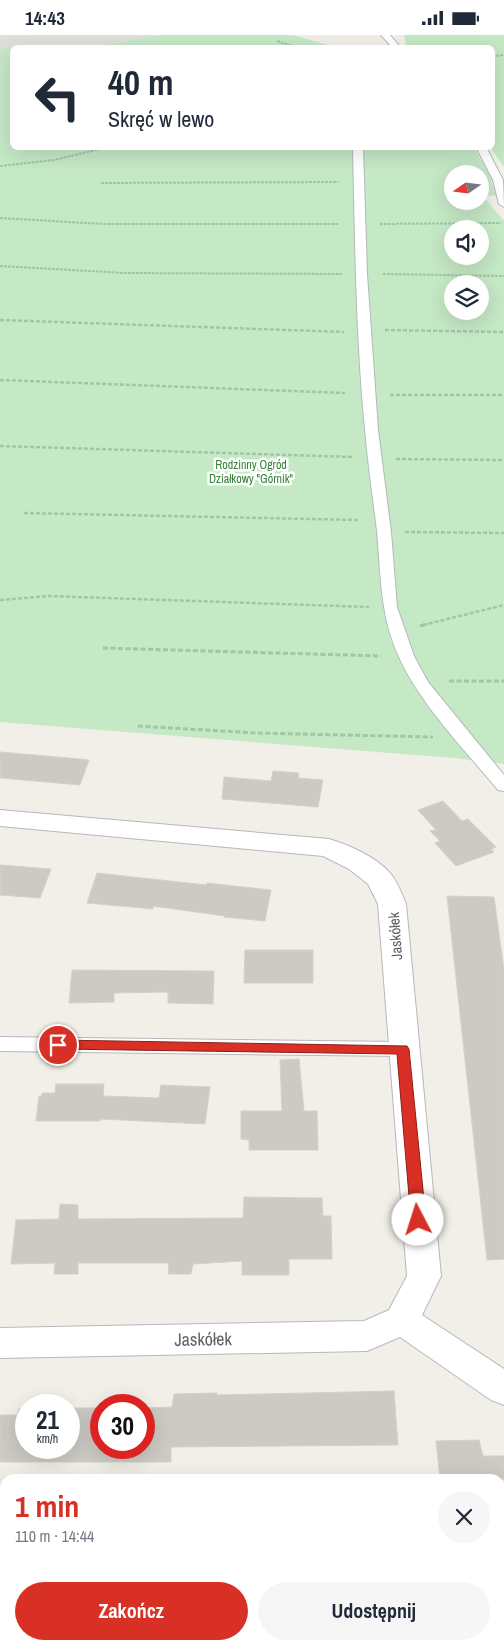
<!DOCTYPE html>
<html lang="pl">
<head>
<meta charset="utf-8">
<style>
  :root { --surface:#fff; --page:#f6f6f7; --text:#1f2937; --muted:#747a83; --accent:#d93025 }
  body { margin:0; font-family:"Archivo Narrow",sans-serif; background:var(--page); color:var(--text); height:100vh; display:flex; flex-direction:column; font-size:19px; white-space:nowrap }
  * { box-sizing:border-box; margin:0 }
  p { font-size:16px; color:var(--muted) }
  .icon { flex:none; width:28px; height:28px; fill:none; stroke:currentColor; stroke-width:2; stroke-linecap:round; stroke-linejoin:round }
  .map { position:relative; flex:1; overflow:hidden }
  .drawer { position:absolute; left:0px; top:1439px; width:505px; height:176px; display:flex; flex-direction:column; background:var(--surface); border-radius:15px 15px 0 0; box-shadow:0 5px 20px #0002 }
  .drawer>* { flex:none }
  .guide { position:absolute; left:10px; top:10px; width:485px; height:105px; border-radius:8px; box-shadow:0 5px 20px #0002; background:#fff; color:var(--text); overflow:hidden }
  .needle { width:32px; rotate:256deg }
  .fabs { position:absolute; left:444px; top:130px; display:grid; gap:10px }
  .fabs a { display:grid; place-items:center; width:45px; height:45px; border-radius:50%; background:var(--surface); box-shadow:0 5px 20px #0002; font-size:25px }
  .speed { position:absolute; left:15px; top:1359px; display:flex; gap:10px; font-size:25px; font-weight:700; text-align:center }
  .speed>* { display:grid; place-content:center; width:65px; height:65px; border-radius:50%; background:var(--surface); box-shadow:0 5px 20px #0002; line-height:1 }
  .speed small { font-size:12px; font-weight:400 }
  .speed .limit { border:8px solid #d22; background:#fff; color:#111 }
  .pin { position:absolute; display:grid; place-items:center; width:42px; height:42px; color:#fff; margin:-21px; border:2px solid #fff; border-radius:50%; box-shadow:0 1px 5px #0007 }
  .me { position:absolute; width:55px; margin:-28px; rotate:355deg; stroke-linejoin:round; filter:drop-shadow(0 0 4px #0008) }
  .turn { display:flex; align-items:center; gap:18px; height:105px; padding:0 15px; font-size:22px }
  .turn .icon { width:65px; height:65px; stroke-width:2.5 }
  .turn b { display:block; font-size:35px; line-height:42px }
  .round { display:grid; place-items:center; flex:none; width:52px; height:52px; border-radius:26px; background:var(--page) }
  .headline { display:flex; align-items:center; justify-content:space-between; height:85px; padding:0 15px }
  h1 { font-size:30px; font-weight:700; line-height:38px; color:var(--accent) }
  .button { display:flex; gap:10px; margin-top:auto; padding:10px 15px }
  .button a { flex:1; height:58px; border-radius:30px; background:var(--accent); color:#fff; font-size:20px; font-weight:700; line-height:58px; text-align:center }
  .button a+a { background:var(--page); color:var(--text) }
  .status { display:flex; justify-content:space-between; align-items:center; height:35px; padding:0 25px; background:var(--surface); direction:ltr }
  .status svg { height:14px; fill:currentColor }
  .map>svg:first-child { display:block }
  .industrial { fill:#e0deda }
  .green { fill:#c5e8c5; fill-rule:evenodd }
  .building { fill:#cccac5; stroke:#d6d1c6 }
  .lines { fill:none; stroke-linecap:round; stroke-linejoin:round }
  .lane-casing { stroke:#b5b8bc; stroke-width:2 }
  .street-casing { stroke:#b5b8bc; stroke-width:2 }
  .path-far2 { stroke:#9cc7a9; stroke-width:2; stroke-dasharray:3 1; stroke-linecap:butt }
  .path-far1 { stroke:#9cc7a9; stroke-width:2.5; stroke-dasharray:4 2; stroke-linecap:butt }
  .path { stroke:#9cc7a9; stroke-width:3; stroke-dasharray:5 2.5; stroke-linecap:butt }
  .lane { fill:#fff; fill-rule:evenodd }
  .street { fill:#fff; fill-rule:evenodd }
  .route { fill:#d93025; stroke:#8d1f18 }
  .labels { text-anchor:middle; dominant-baseline:central; stroke-width:5; stroke-linejoin:round; paint-order:stroke }
  .far-park-label { font-size:12px; fill:#348238; stroke:#fff }
  .street-label { font-size:15px; fill:#5f6368; stroke:#fff }
  .near-street-label { font-size:18px; fill:#5f6368; stroke:#fff }
</style>
</head>
<body>
<div class="status"><b>14:43</b><svg viewBox="0 0 49 12"><path d="M0 12V9h3v3zM5 12V6h3v6zM10 12V3h3v9zM15 12V0h3v12zM26 1h20v11H26zM47 4h2v5h-2z"/></svg></div>
<div class="map">
<svg width="504" height="1614" viewBox="0 0 504 1614">
  <rect width="100%" height="100%" fill="#f1efe8"/>
  <path class="industrial" d="M0 0H157L92 12 0 14Z"/>
  <g class="green">
    <path d="M158 0H293L335 12H51H92Z"/>
    <path d="M404 0H504V132L491 113 492 112V12H406Z"/>
    <path d="M12 13V112L474 113 489 139 496 161 482 160 504 186V729L454 723 0 687V14ZM452 139H480V166H452ZM452 194H480V221H452ZM452 249H480V276H452Z"/>
    <path d="M504 1601V1614H0V1611L55 1610H500Z"/>
  </g>
  <g class="building">
    <path d="M0 717 69 723 89 725 80 750 0 743Z"/>
    <path d="M273 736 299 738 298 743 323 745 318 772 222 764 224 742 271 746Z"/>
    <path d="M443 766 462 786 468 784 496 812 491 814 494 817 456 831 435 808 440 806 430 796 436 795 418 775Z"/>
    <path d="M0 830 51 834 40 863 0 860Z"/>
    <path d="M97 838 206 850 207 848 271 855 265 886 224 882 225 881 153 871V874L87 868Z"/>
    <path d="M447 861 494 862 504 934V1224L487 1225Z"/>
    <path d="M245 915H313V948H244Z"/>
    <path d="M72 935 214 936 213 969 168 968V957L114 958V967L69 968Z"/>
    <path d="M299 1024 304 1076H317L318 1115H249V1105L241 1104V1076H282L280 1025Z"/>
    <path d="M56 1049H104L103 1061 159 1063 161 1050 210 1052 205 1089 100 1084V1086H36L39 1061H42V1058H55Z"/>
    <path d="M244 1162 322 1163 323 1181H331L332 1224H289V1240H242V1226L193 1229 191 1239H168L169 1228H78V1239H54L55 1228 11 1229 16 1185 59 1184 60 1169 78 1170V1184L243 1183Z"/>
    <path d="M394 1356 398 1410 171 1412V1427H0V1380H17L19 1374H26V1412H69V1373H99L101 1374V1412H144V1373L172 1372 174 1359 217 1358V1360Z"/>
    <path d="M479 1405 483 1421H504V1444H440L436 1406Z"/>
  </g>
  <g class="lines">
    <g class="lane-casing">
      <g id="lane">
        <path d="M381 0H390L400 12H392Z"/>
        <path d="M353 112H363L367 239 378 395 391 497 397 572 414 621 428 647 504 740V756L498 755C465 715 420 669 399 622 380 581 381 540 377 496 373 463 368 429 365 395 356 301 355 207 353 112Z"/>
        <path d="M476 112H486L503 145 504 172 499 169 493 145Z"/>
        <path d="M0 1002 403 1007 410 1009 413 1014 410 1019 403 1021 0 1016Z"/>
        <path d="M500 1599H504V1614H404L406 1610H500Z"/>
      </g>
    </g>
    <g class="street-casing">
      <path id="street" d="M0 775 329 804C349 810 376 822 390 838 397 846 402 859 406 869L441 1241 422 1280 504 1334V1370L491 1365 400 1302 367 1316 0 1323V1293L364 1286 389 1275 407 1241 378 869 368 849 349 834 323 821 0 791Z"/>
    </g>
    <g class="path-far2">
      <path d="M277 6 295 12"/>
      <path d="M492 21 504 20"/>
      <path d="M0 131 54 125 108 112"/>
      <path d="M101 148 338 147"/>
      <path d="M0 183 103 189H338"/>
      <path d="M380 189 501 188"/>
      <path d="M0 231 125 238 342 239"/>
      <path d="M383 239 504 241"/>
    </g>
    <g class="path-far1">
      <path d="M0 285 344 297"/>
      <path d="M385 295 504 297"/>
      <path d="M0 345 345 358"/>
      <path d="M390 360H504"/>
      <path d="M0 411 352 422"/>
      <path d="M396 424 504 425"/>
      <path d="M24 478 359 485"/>
      <path d="M405 497 504 498"/>
      <path d="M0 565 49 561 369 572"/>
      <path d="M423 590 504 570"/>
    </g>
    <g class="path">
      <path d="M420 591 428 589"/>
      <path d="M103 613 381 621"/>
      <path d="M449 646H504"/>
      <path d="M138 691 256 698 433 702"/>
    </g>
    <use href="#lane" class="lane"/>
    <use href="#street" class="street"/>
  </g>
  <path class="route" d="M58 1005 407 1011 409 1014 426 1185 423 1188 418 1190 414 1188 411 1185 397 1019 58 1014 53 1013 51 1010 53 1006Z"/>
  <g class="labels">
    <g class="far-park-label">
      <text x="251" y="430">Rodzinny Ogród<tspan x="251" dy="14">Działkowy "Górnik"</tspan></text>
    </g>
    <g class="street-label">
      <text transform="translate(395 901) rotate(-94)">Jaskółek</text>
    </g>
    <g class="near-street-label">
      <text transform="translate(203 1304) rotate(-1)">Jaskółek</text>
    </g>
  </g>
</svg>
<div class="fabs">
<a><svg class="needle" viewBox="-14 -14 28 28"><path d="M0-13l5 13h-10z" fill="#e53935"/><path d="M0 13l5-13h-10z" fill="#747a83"/></svg></a>
<a><svg class="icon" aria-label="sound" viewBox="0 0 24 24"><path d="M4 9h4l5-4v14l-5-4H4zM17 9q2 3 0 6"/></svg></a>
<a><svg class="icon" aria-label="layers" viewBox="0 0 24 24"><path d="M12 4l9 5-9 5-9-5zM3 14l9 5 9-5"/></svg></a>
</div>
<div class="speed"><div>21<small>km/h</small></div><div class="limit">30</div></div>
<div class="pin" style="left:58px;top:1010px;background:#d93025"><svg class="icon" aria-label="arrive" viewBox="0 0 24 24"><path d="M6 21V4h12l-3 4 3 4H6"/></svg></div>
<svg class="me" style="left:418px;top:1185px" viewBox="-20 -20 40 40"><circle r="19" fill="#fff"/><path d="M0-13L10 11 0 6-10 11z" fill="#d93025"/></svg>
<div class="guide">
<div class="turn"><svg class="icon" aria-label="left" viewBox="0 0 24 24"><path d="M17 20v-9H6M10 6l-5 5 5 5"/></svg><div><b>40 m</b>Skręć w lewo</div></div>
</div>
<section class="drawer">
<div class="headline"><div><h1>1 min</h1><p>110 m · 14:44</p></div><a class="round"><svg class="icon" aria-label="close" viewBox="0 0 24 24"><path d="M6 6l12 12M18 6L6 18"/></svg></a></div>
<div class="button"><a>Zakończ</a><a>Udostępnij</a></div>
</section>
</div>
</body>
</html>
